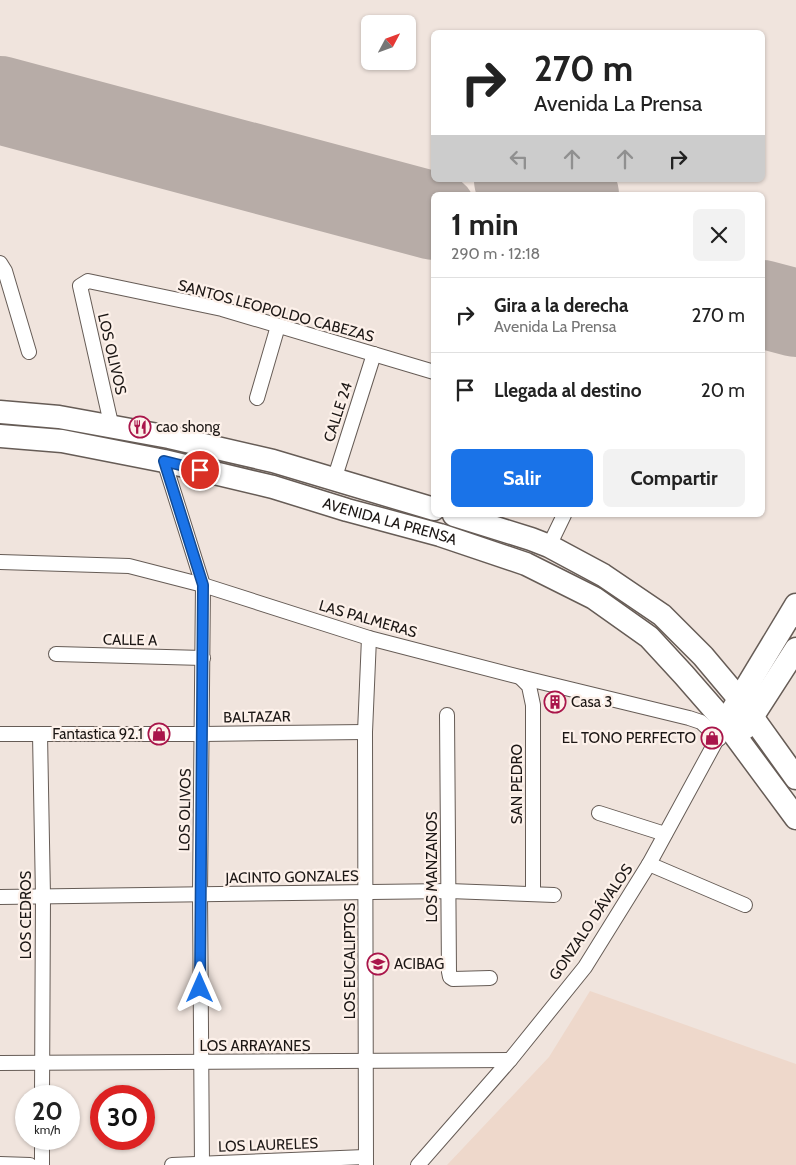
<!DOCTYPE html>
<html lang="es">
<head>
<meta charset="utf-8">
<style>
  :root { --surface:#fff; --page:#f2f2f2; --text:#222; --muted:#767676; --line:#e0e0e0; --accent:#1a73e8 }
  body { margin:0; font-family:Cabin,sans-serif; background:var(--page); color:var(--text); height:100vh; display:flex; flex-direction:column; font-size:19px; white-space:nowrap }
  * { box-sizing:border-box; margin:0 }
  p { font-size:16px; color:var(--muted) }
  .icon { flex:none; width:28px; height:28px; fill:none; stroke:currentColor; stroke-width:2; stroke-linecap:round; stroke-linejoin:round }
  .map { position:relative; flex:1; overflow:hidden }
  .side { position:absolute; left:431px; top:192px; width:334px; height:325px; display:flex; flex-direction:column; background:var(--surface); border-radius:8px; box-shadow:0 1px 4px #0004 }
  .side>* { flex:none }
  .guide { position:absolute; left:431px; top:30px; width:334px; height:152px; border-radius:8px; box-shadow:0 1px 4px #0004; background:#fff; color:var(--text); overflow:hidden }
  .needle { width:32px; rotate:49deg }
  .buttons { position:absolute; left:361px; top:15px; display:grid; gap:10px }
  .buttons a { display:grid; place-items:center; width:55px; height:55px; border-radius:8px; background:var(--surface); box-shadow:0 1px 4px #0004; font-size:25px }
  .speed { position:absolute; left:15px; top:1085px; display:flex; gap:10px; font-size:25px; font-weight:700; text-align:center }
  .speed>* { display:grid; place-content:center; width:65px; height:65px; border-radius:50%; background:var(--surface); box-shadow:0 1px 4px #0004; line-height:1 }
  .speed small { font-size:12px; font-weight:400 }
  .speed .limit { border:8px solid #d22; background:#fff; color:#111 }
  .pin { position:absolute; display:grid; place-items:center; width:42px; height:42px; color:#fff; margin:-21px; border:2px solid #fff; border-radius:50%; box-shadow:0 1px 5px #0007 }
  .me { position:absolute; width:55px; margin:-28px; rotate:0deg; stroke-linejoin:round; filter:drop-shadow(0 0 4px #0008) }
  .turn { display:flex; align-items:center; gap:18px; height:105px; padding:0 20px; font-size:22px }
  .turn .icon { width:65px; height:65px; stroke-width:2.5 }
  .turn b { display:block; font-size:35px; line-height:42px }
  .lanes { display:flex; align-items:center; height:48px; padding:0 20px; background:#0003; justify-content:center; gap:25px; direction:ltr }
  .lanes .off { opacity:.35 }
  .round { display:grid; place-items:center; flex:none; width:52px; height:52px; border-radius:8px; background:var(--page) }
  .summary { display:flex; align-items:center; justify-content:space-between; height:85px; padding:0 20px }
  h1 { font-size:30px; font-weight:800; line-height:38px }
  .primary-button { display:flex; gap:10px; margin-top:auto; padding:10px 20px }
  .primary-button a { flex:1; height:58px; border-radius:8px; background:var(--accent); color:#fff; font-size:20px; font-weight:800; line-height:58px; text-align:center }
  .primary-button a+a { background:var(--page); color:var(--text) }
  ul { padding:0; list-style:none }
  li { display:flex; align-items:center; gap:15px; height:75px; padding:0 20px; border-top:1px solid var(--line) }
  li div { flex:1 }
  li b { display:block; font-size:19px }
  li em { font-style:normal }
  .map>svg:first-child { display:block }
  .industrial { fill:#eed8cb }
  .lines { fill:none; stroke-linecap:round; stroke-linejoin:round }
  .runway { stroke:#b7aca7; stroke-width:88 }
  .minor-casing { stroke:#665c56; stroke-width:16 }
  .primary-casing { stroke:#665c56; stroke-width:25 }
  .minor { stroke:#fff; stroke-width:14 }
  .primary { stroke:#fff; stroke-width:22 }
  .route-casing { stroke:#114b97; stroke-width:12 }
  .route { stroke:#1a73e8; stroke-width:9 }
  .labels { text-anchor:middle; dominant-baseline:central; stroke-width:4.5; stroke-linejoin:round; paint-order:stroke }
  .street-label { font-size:15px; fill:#1c1715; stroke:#fdf1ea }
  .poi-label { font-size:15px; fill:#1c1715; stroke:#fdf1ea; text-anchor:start }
</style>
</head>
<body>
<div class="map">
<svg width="796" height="1165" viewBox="0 0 796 1165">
  <rect width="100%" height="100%" fill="#f0e4dd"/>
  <path class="industrial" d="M590 991 796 1064V1165H447L549 1057Z"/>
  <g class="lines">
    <g class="runway">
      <path d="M0 100 434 216"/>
      <path d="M518 180 575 195"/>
      <path d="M762 304 796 313"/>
    </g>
    <g class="minor-casing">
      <g id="minor">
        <path d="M0 263 5 271 29 352"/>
        <path d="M257 398 278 326"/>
        <path d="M112 428 80 286 88 281 222 309 434 372"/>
        <path d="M164 461 203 585 200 894 202 1165"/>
        <path d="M334 480 374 354"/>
        <path d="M549 546 564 515"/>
        <path d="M0 562 129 566 203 585 369 638 520 677 689 718 701 722 719 739"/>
        <path d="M56 654 203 658"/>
        <path d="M520 677 529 686 533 705V894"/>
        <path d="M447 715 449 972 450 977 453 979 490 978"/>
        <path d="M0 734H203L365 732"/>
        <path d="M40 734 43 896 42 1096"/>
        <path d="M599 813 665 834"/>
        <path d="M649 864 745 905"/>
        <path d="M0 897 449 891 554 895"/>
        <path d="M0 1063 510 1060"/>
        <path d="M0 1164 30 1165"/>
        <path d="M42 1165V1139"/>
        <path d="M172 1165 365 1157"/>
        <path d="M366 1165 365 732 369 638"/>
        <path d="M418 1165 510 1060 585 967 649 864 722 730"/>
      </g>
    </g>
    <g class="primary-casing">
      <g id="primary">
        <path d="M0 412 59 417 169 437 273 461 434 509"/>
        <path id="s1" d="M0 436 62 441 164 461 273 487 347 510 440 535 526 564 594 598 649 637 684 675 725 722 796 818"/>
        <path d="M454 515 531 539 549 546 603 575 662 615 703 656 740 700 796 778"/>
        <path d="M732 711 796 605"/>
        <path d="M745 728 796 649"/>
      </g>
    </g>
    <use href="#minor" class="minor"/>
    <use href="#primary" class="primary"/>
  </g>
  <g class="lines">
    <g class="route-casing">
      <path id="route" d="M200 470 164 461 203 585 200 988"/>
    </g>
    <use href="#route" class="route"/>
  </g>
  <defs>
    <g id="restaurant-ring" transform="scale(1.125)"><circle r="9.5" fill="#fdf1ea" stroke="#a9154a" stroke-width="1.5"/><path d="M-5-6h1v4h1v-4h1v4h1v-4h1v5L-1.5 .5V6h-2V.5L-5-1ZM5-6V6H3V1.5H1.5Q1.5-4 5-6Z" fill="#a9154a"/></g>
    <g id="building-ring" transform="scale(1.125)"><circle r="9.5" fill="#fdf1ea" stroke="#a9154a" stroke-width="1.5"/><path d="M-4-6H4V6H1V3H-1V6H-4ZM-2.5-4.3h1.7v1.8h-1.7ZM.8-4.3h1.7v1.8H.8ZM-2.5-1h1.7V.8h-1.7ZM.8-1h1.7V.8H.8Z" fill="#a9154a"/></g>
    <g id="shop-ring" transform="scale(1.125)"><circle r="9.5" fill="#fdf1ea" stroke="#a9154a" stroke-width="1.5"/><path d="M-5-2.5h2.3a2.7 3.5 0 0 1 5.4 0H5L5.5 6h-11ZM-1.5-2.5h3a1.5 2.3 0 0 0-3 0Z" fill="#a9154a"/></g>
    <g id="school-ring" transform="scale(1.125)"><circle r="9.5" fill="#fdf1ea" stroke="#a9154a" stroke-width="1.5"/><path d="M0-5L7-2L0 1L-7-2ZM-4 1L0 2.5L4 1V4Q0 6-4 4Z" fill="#a9154a"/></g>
  </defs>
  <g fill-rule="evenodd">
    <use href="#restaurant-ring" x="140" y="427"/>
    <use href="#building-ring" x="555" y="702"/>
    <use href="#shop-ring" x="159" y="734"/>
    <use href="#shop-ring" x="712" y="738"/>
    <use href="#school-ring" x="378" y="964"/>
  </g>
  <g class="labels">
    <g class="street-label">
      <text transform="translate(276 311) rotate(15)">SANTOS LEOPOLDO CABEZAS</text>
      <text transform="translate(112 354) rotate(77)">LOS OLIVOS</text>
      <text transform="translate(338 412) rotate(-72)">CALLE 24</text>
      <text stroke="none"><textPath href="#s1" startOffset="400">AVENIDA LA PRENSA</textPath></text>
      <text transform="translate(368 619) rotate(16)">LAS PALMERAS</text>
      <text transform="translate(130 640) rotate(1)">CALLE A</text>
      <text transform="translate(257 717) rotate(-1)">BALTAZAR</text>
      <text transform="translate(517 784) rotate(-90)">SAN PEDRO</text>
      <text transform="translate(185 810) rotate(-89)">LOS OLIVOS</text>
      <text transform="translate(432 867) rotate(-90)">LOS MANZANOS</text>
      <text transform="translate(292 877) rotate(-1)">JACINTO GONZALES</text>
      <text transform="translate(26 915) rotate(-90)">LOS CEDROS</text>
      <text transform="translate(591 922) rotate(-56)">GONZALO DÁVALOS</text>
      <text transform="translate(350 961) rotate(-90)">LOS EUCALIPTOS</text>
      <text x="255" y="1046">LOS ARRAYANES</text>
      <text transform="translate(268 1145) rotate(-2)">LOS LAURELES</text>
    </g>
    <g class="poi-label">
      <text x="156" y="427">cao shong</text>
      <text x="571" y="702">Casa 3</text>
      <text x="143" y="734" text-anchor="end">Fantastica 92.1</text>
      <text x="696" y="738" text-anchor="end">EL TONO PERFECTO</text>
      <text x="394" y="964">ACIBAG</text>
    </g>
  </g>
</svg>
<div class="buttons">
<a><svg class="needle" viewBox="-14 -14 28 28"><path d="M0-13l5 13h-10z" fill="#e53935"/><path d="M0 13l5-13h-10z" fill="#767676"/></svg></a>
</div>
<div class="speed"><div>20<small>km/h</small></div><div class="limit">30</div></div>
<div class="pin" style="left:200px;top:470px;background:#d93025"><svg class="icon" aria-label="arrive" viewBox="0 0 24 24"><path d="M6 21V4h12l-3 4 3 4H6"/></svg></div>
<svg class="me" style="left:200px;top:988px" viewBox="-20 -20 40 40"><path d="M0-17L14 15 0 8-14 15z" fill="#1a73e8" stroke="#fff" stroke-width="4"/></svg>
<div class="guide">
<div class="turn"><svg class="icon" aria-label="right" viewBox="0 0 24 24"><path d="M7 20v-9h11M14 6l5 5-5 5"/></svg><div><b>270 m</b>Avenida La Prensa</div></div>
<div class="lanes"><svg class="icon off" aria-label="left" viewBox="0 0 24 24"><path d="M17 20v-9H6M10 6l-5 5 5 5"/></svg><svg class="icon off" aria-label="ahead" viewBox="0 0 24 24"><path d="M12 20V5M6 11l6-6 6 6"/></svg><svg class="icon off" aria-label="ahead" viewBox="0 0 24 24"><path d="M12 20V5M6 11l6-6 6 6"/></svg><svg class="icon" aria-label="right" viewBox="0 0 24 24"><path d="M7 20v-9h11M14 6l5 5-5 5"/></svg></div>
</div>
<section class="side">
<div class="summary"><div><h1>1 min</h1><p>290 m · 12:18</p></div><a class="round"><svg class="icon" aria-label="close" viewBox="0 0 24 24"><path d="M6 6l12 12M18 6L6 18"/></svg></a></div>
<ul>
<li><svg class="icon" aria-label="right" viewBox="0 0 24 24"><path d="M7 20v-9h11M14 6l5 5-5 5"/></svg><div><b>Gira a la derecha</b><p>Avenida La Prensa</p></div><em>270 m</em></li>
<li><svg class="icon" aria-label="arrive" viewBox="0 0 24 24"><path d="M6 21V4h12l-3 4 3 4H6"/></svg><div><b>Llegada al destino</b></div><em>20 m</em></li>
</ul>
<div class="primary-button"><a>Salir</a><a>Compartir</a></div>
</section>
</div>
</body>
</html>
